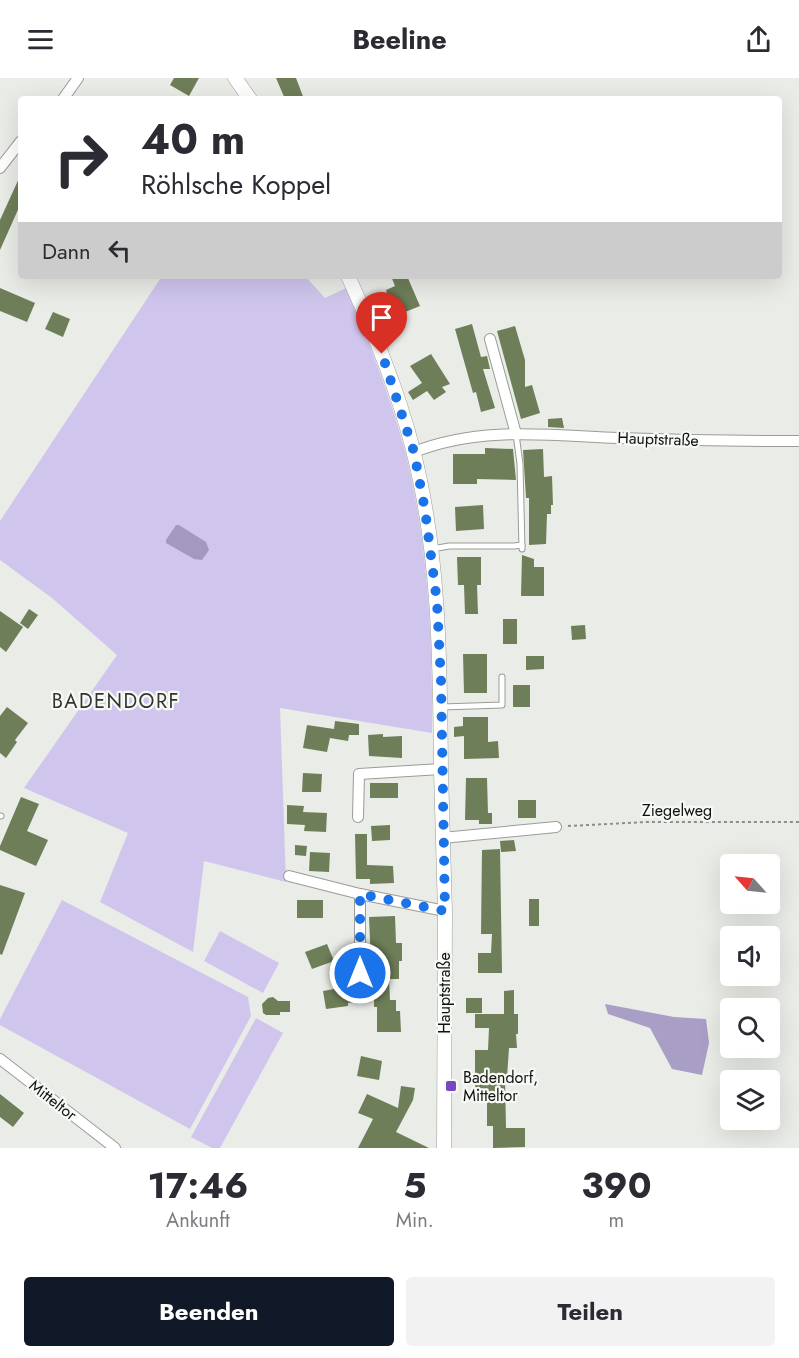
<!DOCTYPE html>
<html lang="de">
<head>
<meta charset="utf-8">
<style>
  :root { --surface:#fff; --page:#f2f2f3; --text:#2b2b33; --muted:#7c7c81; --accent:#111827 }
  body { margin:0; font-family:Jost,sans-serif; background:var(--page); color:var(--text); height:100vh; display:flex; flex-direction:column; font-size:22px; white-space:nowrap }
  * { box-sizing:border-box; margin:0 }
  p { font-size:20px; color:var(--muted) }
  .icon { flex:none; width:33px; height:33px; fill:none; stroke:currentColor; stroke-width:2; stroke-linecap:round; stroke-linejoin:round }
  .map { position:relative; height:1070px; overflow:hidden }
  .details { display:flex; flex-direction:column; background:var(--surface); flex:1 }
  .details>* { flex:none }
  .hud { position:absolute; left:18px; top:18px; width:764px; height:183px; border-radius:6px; box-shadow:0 6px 24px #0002; background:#fff; color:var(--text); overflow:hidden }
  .needle { width:39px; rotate:297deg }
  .tools { position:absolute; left:720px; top:776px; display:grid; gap:12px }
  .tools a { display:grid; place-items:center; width:60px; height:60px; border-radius:6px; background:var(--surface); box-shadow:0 6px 24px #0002; font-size:30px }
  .pin { position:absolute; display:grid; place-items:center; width:51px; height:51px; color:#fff; margin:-62px -26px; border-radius:50% 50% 50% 0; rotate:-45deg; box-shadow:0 0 6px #0007 }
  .pin .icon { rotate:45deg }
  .me { position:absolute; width:66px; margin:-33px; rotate:0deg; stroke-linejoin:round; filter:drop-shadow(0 0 4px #0008) }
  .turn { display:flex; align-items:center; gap:21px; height:126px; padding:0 24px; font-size:27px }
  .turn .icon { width:78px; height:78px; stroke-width:2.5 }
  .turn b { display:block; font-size:42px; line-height:51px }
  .then { display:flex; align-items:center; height:57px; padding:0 24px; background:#0003; gap:12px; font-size:22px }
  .eta { display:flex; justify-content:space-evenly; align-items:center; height:102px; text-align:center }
  .eta b { font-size:36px; font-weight:700; line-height:42px }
  .cta { display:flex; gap:12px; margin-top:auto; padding:12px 24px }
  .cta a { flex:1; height:69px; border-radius:6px; background:var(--accent); color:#fff; font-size:24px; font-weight:700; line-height:69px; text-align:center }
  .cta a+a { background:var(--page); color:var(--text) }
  header { display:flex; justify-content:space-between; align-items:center; height:78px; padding:0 24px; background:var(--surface); font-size:27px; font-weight:700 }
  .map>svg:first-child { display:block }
  .green { fill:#d0c6ed }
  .forest { fill:#a99ec6 }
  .water { fill:#a398c0 }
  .building { fill:#6e7e58 }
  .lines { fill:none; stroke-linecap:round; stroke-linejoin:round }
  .lane-casing { stroke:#9a9c98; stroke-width:7 }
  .street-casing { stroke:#9a9c98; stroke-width:12 }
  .secondary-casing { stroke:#9a9c98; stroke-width:15 }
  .path { stroke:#8c8d8a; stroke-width:2; stroke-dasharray:3 3; stroke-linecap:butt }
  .lane { stroke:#fff; stroke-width:5 }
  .street { stroke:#fff; stroke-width:10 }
  .secondary { stroke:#fff; stroke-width:14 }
  .route { stroke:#1a73e8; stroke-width:10; stroke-dasharray:0 18 }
  .poi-dot { fill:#7647bf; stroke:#f7f9f5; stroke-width:2 }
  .labels { text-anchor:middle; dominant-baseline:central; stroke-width:4.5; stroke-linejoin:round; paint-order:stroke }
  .street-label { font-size:16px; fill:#101110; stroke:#f7f9f5 }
  .poi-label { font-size:16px; fill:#101110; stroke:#f7f9f5; text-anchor:start }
  .quarter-label { font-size:20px; letter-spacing:1.5px; fill:#323430; stroke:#f7f9f5 }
</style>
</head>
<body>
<header><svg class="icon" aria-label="menu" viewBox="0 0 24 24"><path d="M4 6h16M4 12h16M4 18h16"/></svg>Beeline<svg class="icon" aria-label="share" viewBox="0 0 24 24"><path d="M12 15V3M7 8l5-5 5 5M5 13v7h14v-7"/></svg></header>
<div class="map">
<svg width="799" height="1070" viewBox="0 0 799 1070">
  <rect width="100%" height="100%" fill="#eaece7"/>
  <g class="green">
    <path d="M162 198H305L325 220 346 210C369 264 390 317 405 373 428 461 433 564 432 655L280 630 286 804 204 783 193 874 100 824 128 755 24 710 117 577 52 520 0 482V443Z"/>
    <path d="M62 822 248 919 251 938 190 1051 0 947V941Z"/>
    <path d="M220 853 279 885 263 915 204 883Z"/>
    <path d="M256 940 283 955 220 1070H212L191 1059Z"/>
  </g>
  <path class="forest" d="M605 926 674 939 706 941 709 965 702 997 672 991 650 950 608 936Z"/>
  <path class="water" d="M176 447H179L206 464 209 472 202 482 194 481 166 465V462Z"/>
  <g class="building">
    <path d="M174 0H199L189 18 170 7Z"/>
    <path d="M276 0H296L304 21H285Z"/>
    <path d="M21 96V125L0 172V142Z"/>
    <path d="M391 198H407L420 228 405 234 401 225 393 228 386 212 395 208Z"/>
    <path d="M0 210 35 225 27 244 0 233Z"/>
    <path d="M53 234 70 241 63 259 45 251Z"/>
    <path d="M472 246 481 279 487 278 490 291H483L495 330 481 334 476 314 473 315 455 251Z"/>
    <path d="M515 248 525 282V309L532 307 540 335 521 341 497 253Z"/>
    <path d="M431 276 450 306 442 309 446 314 434 322 427 313 413 322 408 314 422 305 410 288Z"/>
    <path d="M562 340 564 350 548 349V341Z"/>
    <path d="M485 370 513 371 516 402 477 401V406H453V376H485Z"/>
    <path d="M543 371 544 399 552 398 553 427H551V436H547L546 466 529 467V420H526L523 372Z"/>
    <path d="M483 427 484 451 456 453 455 429Z"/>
    <path d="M522 477 534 481V489H544V518H521Z"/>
    <path d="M457 479H481V507H477L478 536H465L464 507H458Z"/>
    <path d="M29 531 38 537 28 551 20 545Z"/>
    <path d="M0 533 23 549 6 574 0 569Z"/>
    <rect x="503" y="541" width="14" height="25"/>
    <path d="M585 547 586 561 572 562 571 548Z"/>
    <path d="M463 576H487V615H464Z"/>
    <path d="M526 578H544V591L526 592Z"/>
    <rect x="513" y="607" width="17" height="22"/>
    <path d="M7 629 28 645 15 662 17 664 6 680 0 675V638Z"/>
    <path d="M463 639H488V664L498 663 499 680 464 681V658L454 659V649L463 648Z"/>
    <path d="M335 643 359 646V657H349L348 663 330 660 327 674 303 670 307 647 334 651Z"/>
    <path d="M383 656V659L402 658V680L369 678 368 657Z"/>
    <path d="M303 695 322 696 321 714H302Z"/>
    <path d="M466 700H487L488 735H492V746H479V742H465Z"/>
    <rect x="370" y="705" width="28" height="15"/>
    <path d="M21 719 39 726 27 753 48 762 36 788 0 772V768Z"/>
    <rect x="518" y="722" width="18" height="18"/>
    <path d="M287 727 304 728 303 734 327 735 326 754 304 753 305 747 287 746Z"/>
    <path d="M390 747V762L372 763 371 748Z"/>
    <path d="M355 756H367V787L393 788 394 805 370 806V801H356Z"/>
    <path d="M514 762 516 773 501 774 500 763Z"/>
    <path d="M295 767 307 768 306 778 295 777Z"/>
    <path d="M500 771 502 895H478V875H491L492 856H481L482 772Z"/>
    <path d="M310 774 330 775 329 794 309 793Z"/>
    <path d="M0 807 25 815 2 877 0 876Z"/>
    <rect x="529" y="821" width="10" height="27"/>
    <rect x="297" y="822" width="26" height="18"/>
    <path d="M395 838 396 865H402V883H399V901H389L390 922H396V933H400L401 954H377V929H374V920L348 925V928L326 931 323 913 345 909 346 912 372 908 369 839Z"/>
    <path d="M327 866 334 883 312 891 305 874Z"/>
    <path d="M514 912V936H518V956H516L517 970H509L507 999H505L506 1050H525V1069L493 1070V1048H487V1022H477L478 1016 475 1017V972H488L489 950H475V936H504V913Z"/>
    <path d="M273 919 278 923H290V934H280V937H266L263 935 262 926 268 920Z"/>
    <rect x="466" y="920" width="16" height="15"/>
    <path d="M361 978 382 983 379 1002 357 998Z"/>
    <path d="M401 1008 415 1010 413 1022 396 1054 429 1070H358L373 1041 358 1035 367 1016 398 1030Z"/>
    <path d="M0 1016 24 1035 13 1049 0 1039Z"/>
  </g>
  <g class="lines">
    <g class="lane-casing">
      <g id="lane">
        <path d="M516 356 520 386 522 471"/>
        <path d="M432 471 449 468H514L522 467"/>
        <path d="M442 629 502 627V599"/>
        <path d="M0 738H1"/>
      </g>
    </g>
    <g class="street-casing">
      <g id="street">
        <path d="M63 21 78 0"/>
        <path d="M0 90 21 63"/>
        <path d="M490 261 516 356"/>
        <path d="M414 374C479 348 548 357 617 360 677 362 738 363 799 363"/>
        <path d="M358 739 359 696 441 691"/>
        <path d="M442 760 556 749"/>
        <path d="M289 798 360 816"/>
        <path d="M360 895V816L445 833"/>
        <path d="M0 981 115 1070"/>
      </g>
    </g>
    <g class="secondary-casing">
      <g id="secondary">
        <path d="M235 0 250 21"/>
        <path d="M348 198C374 255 398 312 413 372 440 477 440 586 441 693 442 740 444 787 445 834 445 912 444 991 444 1070"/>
      </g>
    </g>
    <path class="path" d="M568 748 647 744H799"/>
    <use href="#lane" class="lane"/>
    <use href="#street" class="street"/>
    <use href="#secondary" class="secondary"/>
  </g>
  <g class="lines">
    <path class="route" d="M360 895V816L445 833 441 603 437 524 425 432 414 374 382 276"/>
  </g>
  <rect class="poi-dot" x="445" y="1002" width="12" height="12" rx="3"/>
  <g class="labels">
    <g class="street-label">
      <text transform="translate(658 361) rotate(2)">Hauptstraße</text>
      <text x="677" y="732">Ziegelweg</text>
      <text transform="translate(444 915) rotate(-90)">Hauptstraße</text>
      <text transform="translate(53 1022) rotate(38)">Mitteltor</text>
    </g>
    <g class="poi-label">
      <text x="463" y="999">Badendorf,<tspan x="463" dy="18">Mitteltor</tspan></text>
    </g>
    <g class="quarter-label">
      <text x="116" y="623">BADENDORF</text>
    </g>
  </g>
</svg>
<div class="tools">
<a><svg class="needle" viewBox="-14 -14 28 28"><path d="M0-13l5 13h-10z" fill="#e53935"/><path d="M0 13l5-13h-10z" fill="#7c7c81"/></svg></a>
<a><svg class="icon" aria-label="sound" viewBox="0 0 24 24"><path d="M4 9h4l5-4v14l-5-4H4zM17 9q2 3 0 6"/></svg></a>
<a><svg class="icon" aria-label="search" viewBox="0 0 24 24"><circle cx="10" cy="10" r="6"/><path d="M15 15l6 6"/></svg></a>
<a><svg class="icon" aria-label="layers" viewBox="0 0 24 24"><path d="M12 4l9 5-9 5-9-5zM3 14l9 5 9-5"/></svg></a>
</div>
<div class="pin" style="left:382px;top:276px;background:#d93025"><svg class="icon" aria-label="arrive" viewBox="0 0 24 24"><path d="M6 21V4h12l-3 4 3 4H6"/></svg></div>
<svg class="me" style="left:360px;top:895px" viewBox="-20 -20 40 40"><circle r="17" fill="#1a73e8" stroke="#fff" stroke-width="3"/><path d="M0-11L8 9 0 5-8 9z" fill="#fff"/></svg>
<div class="hud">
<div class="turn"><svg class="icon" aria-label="right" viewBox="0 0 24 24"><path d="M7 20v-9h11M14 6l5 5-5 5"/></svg><div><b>40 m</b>Röhlsche Koppel</div></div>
<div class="then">Dann<svg class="icon" aria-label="left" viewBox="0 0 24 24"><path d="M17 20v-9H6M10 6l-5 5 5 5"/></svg></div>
</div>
</div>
<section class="details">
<div class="eta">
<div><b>17:46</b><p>Ankunft</p></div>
<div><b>5</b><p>Min.</p></div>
<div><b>390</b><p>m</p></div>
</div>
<div class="cta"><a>Beenden</a><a>Teilen</a></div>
</section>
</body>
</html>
